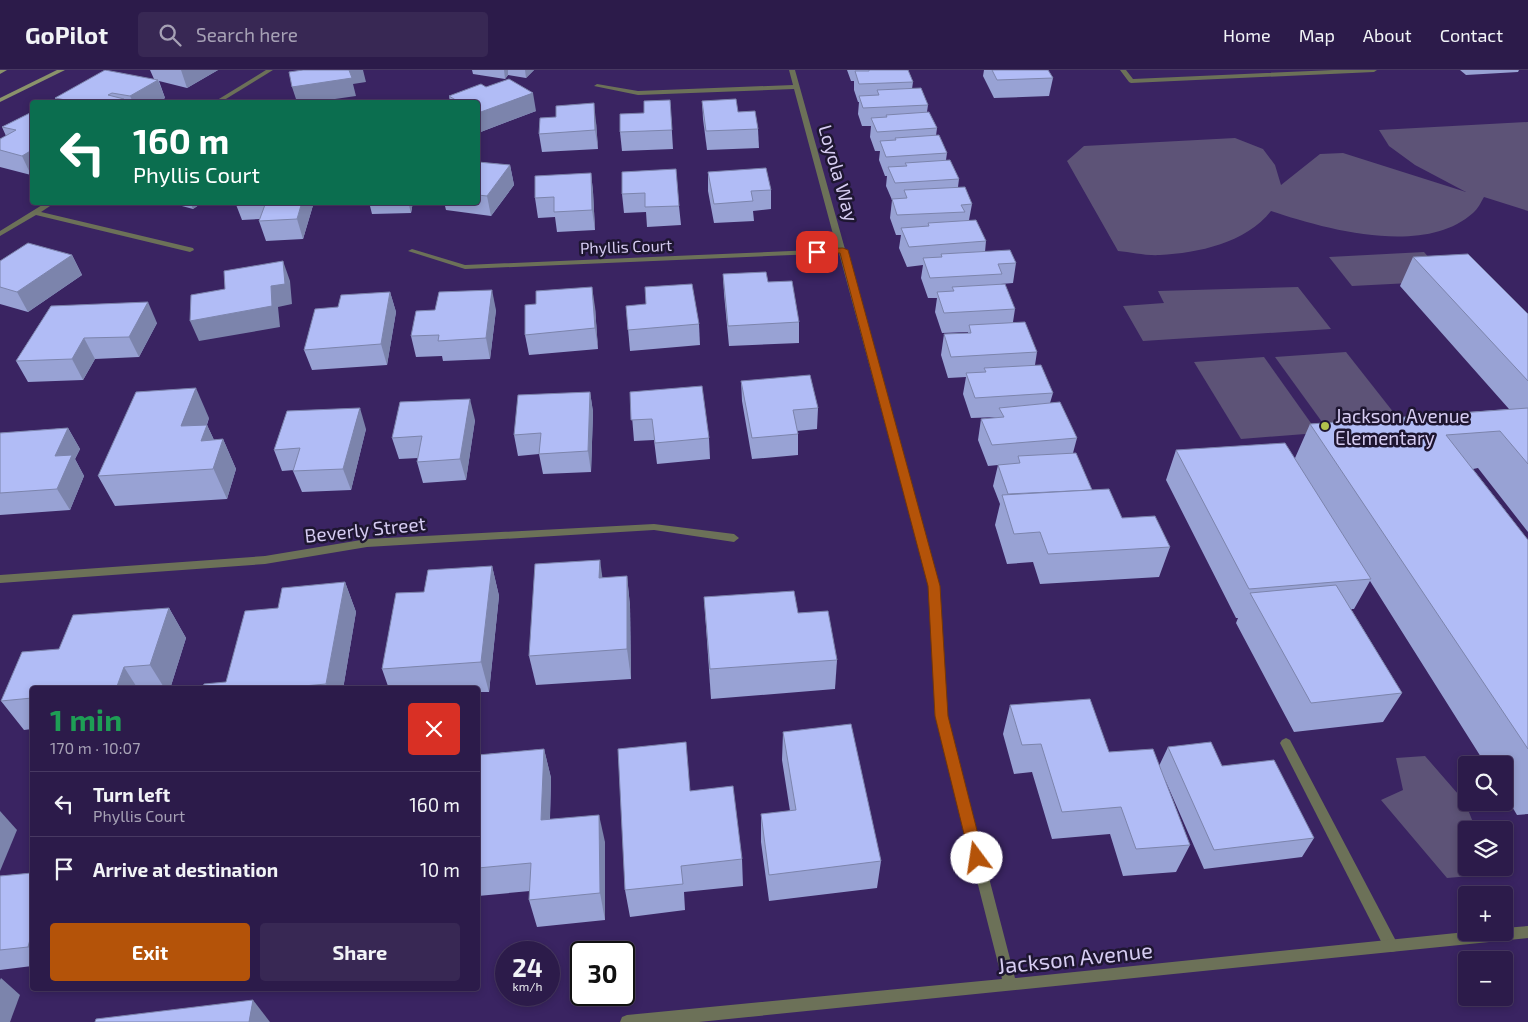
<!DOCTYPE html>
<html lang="en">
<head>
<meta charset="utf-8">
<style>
  :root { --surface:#2c1b4a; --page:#382854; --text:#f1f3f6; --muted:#a6a1b5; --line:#483962; --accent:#b45309 }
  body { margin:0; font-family:"Exo 2",sans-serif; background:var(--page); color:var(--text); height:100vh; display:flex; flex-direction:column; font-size:19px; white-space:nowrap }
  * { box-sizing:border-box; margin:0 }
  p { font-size:16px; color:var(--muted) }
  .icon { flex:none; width:28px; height:28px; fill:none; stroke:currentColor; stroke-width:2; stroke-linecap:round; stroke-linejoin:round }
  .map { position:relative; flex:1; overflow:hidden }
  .panel { position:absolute; left:30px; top:616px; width:450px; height:305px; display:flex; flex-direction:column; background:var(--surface); border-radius:5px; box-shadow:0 2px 8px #0003,0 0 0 1px var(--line) }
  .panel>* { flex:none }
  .hud { position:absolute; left:30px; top:30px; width:450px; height:105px; border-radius:5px; box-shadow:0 2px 8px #0003,0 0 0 1px var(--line); background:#0b6e4f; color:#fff; overflow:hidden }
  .controls { position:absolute; left:1458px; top:686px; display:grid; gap:10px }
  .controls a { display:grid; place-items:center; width:55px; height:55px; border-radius:5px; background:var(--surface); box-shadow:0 2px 8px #0003,0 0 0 1px var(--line); font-size:25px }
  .speed { position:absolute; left:495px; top:871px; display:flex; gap:10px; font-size:25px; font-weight:700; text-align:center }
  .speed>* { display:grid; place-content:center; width:65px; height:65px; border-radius:50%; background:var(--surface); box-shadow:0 2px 8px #0003,0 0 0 1px var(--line); line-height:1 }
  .speed small { font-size:12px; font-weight:400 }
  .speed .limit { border:2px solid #111; border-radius:8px; background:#fff; color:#111 }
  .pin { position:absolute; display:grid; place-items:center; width:42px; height:42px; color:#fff; margin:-21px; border-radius:10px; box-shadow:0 2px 8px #0006 }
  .me { position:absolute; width:55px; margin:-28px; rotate:346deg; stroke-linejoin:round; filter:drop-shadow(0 0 4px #0008) }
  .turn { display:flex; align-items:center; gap:18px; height:105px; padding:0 20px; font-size:22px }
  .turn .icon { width:65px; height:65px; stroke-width:2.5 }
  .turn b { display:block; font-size:35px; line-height:42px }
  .round { display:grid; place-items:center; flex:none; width:52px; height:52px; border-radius:5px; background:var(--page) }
  .head { display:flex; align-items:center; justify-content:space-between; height:85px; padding:0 20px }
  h1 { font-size:30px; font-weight:700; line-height:38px; color:#1e9e55 }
  .button { display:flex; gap:10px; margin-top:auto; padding:10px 20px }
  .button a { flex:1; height:58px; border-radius:5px; background:var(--accent); color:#fff; font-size:20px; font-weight:700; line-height:58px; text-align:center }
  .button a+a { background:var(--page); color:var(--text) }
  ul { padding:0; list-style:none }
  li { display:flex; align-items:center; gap:15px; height:65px; padding:0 20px; border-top:1px solid var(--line) }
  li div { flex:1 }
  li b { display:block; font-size:19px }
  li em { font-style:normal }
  header { display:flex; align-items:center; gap:30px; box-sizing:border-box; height:70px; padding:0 25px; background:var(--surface); border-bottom:1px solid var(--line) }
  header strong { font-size:24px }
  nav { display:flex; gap:28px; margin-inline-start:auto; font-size:18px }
  .search { width:350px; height:45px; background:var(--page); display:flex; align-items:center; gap:12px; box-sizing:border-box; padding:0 18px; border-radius:5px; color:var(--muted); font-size:19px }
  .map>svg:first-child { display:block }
  .green { fill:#5d5377 }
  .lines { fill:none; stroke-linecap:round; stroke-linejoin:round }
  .service { fill:#6c7158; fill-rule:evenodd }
  .minor { fill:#6c7158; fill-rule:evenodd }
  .secondary { fill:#8b936b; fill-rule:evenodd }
  .wall { fill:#98a2d4 }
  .shaded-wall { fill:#7c84ac }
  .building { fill:#b1bcf6; stroke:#7c84ac }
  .route { fill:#b45309; stroke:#753606 }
  .poi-dot { fill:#b2c34c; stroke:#1e1631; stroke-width:2 }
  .labels { text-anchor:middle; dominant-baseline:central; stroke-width:5; stroke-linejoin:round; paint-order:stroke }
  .far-street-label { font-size:16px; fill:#d6ccf2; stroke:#1e1631 }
  .street-label { font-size:19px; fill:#d6ccf2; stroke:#1e1631 }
  .poi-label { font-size:19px; fill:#d6ccf2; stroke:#1e1631; text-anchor:start }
  .near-street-label { font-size:22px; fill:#d6ccf2; stroke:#1e1631 }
</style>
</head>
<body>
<header>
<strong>GoPilot</strong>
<div class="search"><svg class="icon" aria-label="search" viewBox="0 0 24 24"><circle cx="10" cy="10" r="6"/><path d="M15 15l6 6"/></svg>Search here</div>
<nav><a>Home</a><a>Map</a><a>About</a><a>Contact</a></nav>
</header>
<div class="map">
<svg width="1528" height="952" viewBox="0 0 1528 952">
  <rect width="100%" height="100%" fill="#3a2462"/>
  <g class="green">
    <path d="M1528 52V141L1484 127C1481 132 1478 139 1473 143 1424 187 1325 159 1271 141 1246 173 1198 183 1160 185 1146 186 1131 182 1118 181L1067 91 1084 76 1235 68 1263 79 1275 95 1281 115 1320 84 1343 83 1466 122 1415 95 1389 76 1379 60Z"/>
    <path d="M1424 182 1449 211 1352 216 1329 187Z"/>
    <path d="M1298 217 1331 259 1143 271 1123 236 1164 233 1158 221Z"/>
    <path d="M1346 282 1405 357 1330 363 1275 287Z"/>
    <path d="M1264 287 1318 363 1241 369 1194 292Z"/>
    <path d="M1425 686 1465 732 1476 760H1466V798H1491L1494 804 1447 808 1381 730 1403 720 1396 688Z"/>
  </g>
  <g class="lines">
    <path class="service" d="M1286 668 1290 670 1396 871 1398 876 1396 881 1391 882 1386 881 1280 673 1282 670Z"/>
    <g class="minor">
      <path d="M266 0H273L221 32H214Z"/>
      <path d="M789 0H795L939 516 947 646 1015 908 1466 862H1504V858L1528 856V868L699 952H620L622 947 627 945 1002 909 935 646 929 516 839 183 465 199 408 181 412 179 465 195 837 179 794 19 638 25 594 16 597 14 638 21 793 15Z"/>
      <path d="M1120 0H1126L1133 9 1334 0H1377L1374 2 1131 13 1129 12Z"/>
      <path d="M47 132H56L41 142 193 178 194 180 190 182 36 145 0 166V161Z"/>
      <path d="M654 454 734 464 739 468 734 472 654 460 367 477 265 494 0 513V505L265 486 367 469Z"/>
    </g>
    <g class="secondary">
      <path d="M0 0H7L0 4Z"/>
      <path d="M57 0H65L0 32V28Z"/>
    </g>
  </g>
  <g class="wall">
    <path d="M150 0H218L187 18 159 11 165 28 158 32H57L55 28 154 9Z"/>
    <path d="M472 0H534L526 8 508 5 505 9 473 4Z"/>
    <path d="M847 0H908L913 12 912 19 928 35 927 42 937 58 936 66 947 83 946 90 959 109 958 117 972 134 969 150 986 171 985 182 1016 193 1013 213 1001 214 1015 239 1013 252 1037 282 1035 295 1053 323 1050 333 1077 368 1073 383 1092 420 1122 448 1170 477 1159 507 1040 514 1033 492 1007 494 995 455 1000 434 993 416 998 395 988 396 978 370 981 349 998 347 971 348 963 324 966 307 948 308 941 285 944 264 968 263V262L942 263 935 242 937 228H928L921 208 923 195 907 197 899 178 901 165H896L890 148 892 130 886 116 887 106H885L879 90 880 81H875L870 67 871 56H862L858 44 859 32H858L854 20V11H851Z"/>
    <path d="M984 0H1048L1053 8 1049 26 994 28 983 6Z"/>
    <path d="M1460 0H1519L1518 2 1466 5Z"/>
    <path d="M486 17 536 41 478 63V32H450L449 26Z"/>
    <path d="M670 30 673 79 622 81 620 62 644 43Z"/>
    <path d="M702 31 738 42 758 59 759 78 707 80 703 49Z"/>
    <path d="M32 42 31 105 0 97V69L6 66 2 57Z"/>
    <path d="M596 52 598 79 542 82 539 64Z"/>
    <path d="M478 92 510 95 514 115 491 146 446 140 444 132H478Z"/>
    <path d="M622 102 679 136 681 155 647 157 646 142 624 143 622 124Z"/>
    <path d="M708 102 771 120V139L753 141 754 151 714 153 708 121Z"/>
    <path d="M591 103 593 122 595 160 557 162 555 147 538 148 535 128Z"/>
    <path d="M167 132H203L193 139Z"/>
    <path d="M235 132H314L303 169 266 171 259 151 260 149 242 150Z"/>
    <path d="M369 132H413L411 143 372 144Z"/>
    <path d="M72 185 82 205 28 242 0 234V191Z"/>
    <path d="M1413 187 1528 244V462L1478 398 1473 399 1528 470V744L1517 745 1504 723V695H1486L1370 511 1354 539H1351L1402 623 1383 652 1294 662 1236 553 1238 548H1236L1166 410 1176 380 1295 388 1310 354 1509 339 1400 216Z"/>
    <path d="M723 204 768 212 799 252V273L729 276 724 224Z"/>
    <path d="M390 222 396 242 387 295 312 300 304 280Z"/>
    <path d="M51 236 157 253 139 287 95 289 83 310 28 312 16 291Z"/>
    <path d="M626 236 699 254 700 275 630 281Z"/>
    <path d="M595 237 598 279 529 285 525 265Z"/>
    <path d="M435 240H496L490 289 443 291 442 286 416 287 411 266Z"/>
    <path d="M741 311 818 338 817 359 797 361 798 364V385L752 389 742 331Z"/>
    <path d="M590 322 593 342 591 402 543 404 539 384 518 386 514 365Z"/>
    <path d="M630 322 709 368 710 389 657 394 654 370 634 371Z"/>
    <path d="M209 348 207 355 214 370 223 369 236 399 227 429 115 436 98 406Z"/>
    <path d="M475 350 466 410 423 413 417 392 418 388 399 389 392 368Z"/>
    <path d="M68 358 80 379 75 389 84 406 70 440 0 445V363Z"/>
    <path d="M366 359 351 420 302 422 293 401 294 400 282 401 274 380Z"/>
    <path d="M492 496 499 526 489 622H478V619H389L382 599 424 522Z"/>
    <path d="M627 506 630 536 631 609 536 615 529 586 602 508Z"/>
    <path d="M345 512 356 542 343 619H202L226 612 278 538Z"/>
    <path d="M704 527 798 543 837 590 835 619 711 629Z"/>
    <path d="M169 538 186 568 170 619H32V659L24 660 1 631 59 579Z"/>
    <path d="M1010 635 1109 682 1159 696 1168 677 1222 696 1314 768 1302 787 1204 799 1163 705 1190 775 1176 802 1123 806 1110 764 1052 769 1032 702 1014 704 1003 664Z"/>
    <path d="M783 662 881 791 877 818 769 831 761 772V744L790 741 782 690Z"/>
    <path d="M544 679 551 708 550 749 605 772V850L537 857 529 830 530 821 478 826V685Z"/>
    <path d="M690 721 742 789 743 816 684 822 685 840 630 847 625 820Z"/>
    <path d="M32 803V896L0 900V806Z"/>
  </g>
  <g class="shaded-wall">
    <path d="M181 0H218L187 18Z"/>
    <path d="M349 0H363L366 12 353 14 356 26 314 32H297L292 17Z"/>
    <path d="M504 0H508V5L505 9Z"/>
    <path d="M525 0H534L526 8Z"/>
    <path d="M158 10 165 28 158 32H133L130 26Z"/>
    <path d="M533 23 536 41 478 63V43Z"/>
    <path d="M124 29 126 32H118Z"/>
    <path d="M594 33 596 52 598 79 595 60Z"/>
    <path d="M32 80V104L31 105 22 86Z"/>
    <path d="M510 95 514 115 491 146 487 126Z"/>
    <path d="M591 103 593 122 595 160 592 140Z"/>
    <path d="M190 132H203L193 139Z"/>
    <path d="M302 132H314L303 169 297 149Z"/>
    <path d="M408 132H413L411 143Z"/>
    <path d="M72 185 82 205 28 242 17 222Z"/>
    <path d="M283 191 290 211 292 234 278 237 280 257 199 271 190 251 271 216Z"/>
    <path d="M592 217 595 237 598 279 595 258Z"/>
    <path d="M492 220 496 240 490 289 486 268Z"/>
    <path d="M390 222 396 242 387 295 381 274Z"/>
    <path d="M148 232 157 253 139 287 129 267Z"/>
    <path d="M84 268 95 289 83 310 72 289Z"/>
    <path d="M196 318 209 348 195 386 181 356Z"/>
    <path d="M590 322 593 342 591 402 588 381Z"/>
    <path d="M470 329 475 350 466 410 460 389Z"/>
    <path d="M360 338 366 359 351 420 343 399Z"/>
    <path d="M207 355 219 381 223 369 236 399 227 429 201 371Z"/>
    <path d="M68 358 80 379 75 389 84 406 70 440 57 419 55 386Z"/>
    <path d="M600 490 604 519 599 508Z"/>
    <path d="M492 496 499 526 489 622 481 592Z"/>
    <path d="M627 506 630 536 631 609 627 579Z"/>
    <path d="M345 512 356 542 343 619H328L326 614Z"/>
    <path d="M169 538 186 568 170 619H165L150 595Z"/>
    <path d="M124 597 138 619H116Z"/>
    <path d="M544 679 551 708 549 778 541 750Z"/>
    <path d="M0 741 17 760 0 801Z"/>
    <path d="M599 745 605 772V850L600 823Z"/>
    <path d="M32 862V881L28 877Z"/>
    <path d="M1 908 20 925 10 952H0V910Z"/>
    <path d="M253 930 270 952H249Z"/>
  </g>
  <g class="building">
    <path d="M105 0 158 10 130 26 112 23 108 25 124 29 118 32H76L55 28Z"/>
    <path d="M303 0H349L352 8 292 17 289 2Z"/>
    <path d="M869 0H908L913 12 859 14 855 1H869Z"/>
    <path d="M992 0H1048L1053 8 997 10Z"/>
    <path d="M509 9 533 23 478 43V32H457H459L449 26 481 14 486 17Z"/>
    <path d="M921 18 928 35 863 38 859 26 879 25 877 20Z"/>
    <path d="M736 29 738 42 755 41 758 59 706 61 702 31Z"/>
    <path d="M670 30 672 60 620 62V44L644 43V31Z"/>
    <path d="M594 33 595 60 539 64 540 48 556 47V36Z"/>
    <path d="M32 42V80L22 86 0 80V69L16 60 2 57Z"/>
    <path d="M929 42 937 58 877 62 871 48 887 47 886 45Z"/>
    <path d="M939 65 947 83 886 87 880 71 896 70 895 68Z"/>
    <path d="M950 90 959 109 895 113 888 97 907 96 905 93Z"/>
    <path d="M478 92 510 95 487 126 478 125Z"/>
    <path d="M766 98 771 120 751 121 753 131 714 134 708 102Z"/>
    <path d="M676 99 679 136 645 137V123L622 124V102Z"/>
    <path d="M591 103 592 140 554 142V127L535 128V106Z"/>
    <path d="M965 117 972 134 961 135 965 142 897 145 892 129 907 128 904 120Z"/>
    <path d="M266 132H302L297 149 259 151Z"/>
    <path d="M976 150 986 171 909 177 901 158 929 156 928 153Z"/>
    <path d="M28 173 72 185 17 222 0 217V191Z"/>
    <path d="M1010 180 1016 193 998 194 1002 204 930 208 923 188 942 187 941 184Z"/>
    <path d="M1468 184 1528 244V311L1413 187Z"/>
    <path d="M283 191 285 214 271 216 272 236 190 251 191 225 225 219 224 201Z"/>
    <path d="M766 202 768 212 792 211 799 252 728 256 723 204Z"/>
    <path d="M692 214 699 254 628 260 626 236 646 234 645 217Z"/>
    <path d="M1005 214 1015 239 944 243 937 222 954 221 952 217Z"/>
    <path d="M592 217 595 258 525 265V235L536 234V221Z"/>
    <path d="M492 220 486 268 438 271 439 265 411 266 416 241 435 240 439 222Z"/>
    <path d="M390 222 381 274 304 280 315 239 338 237 341 225Z"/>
    <path d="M148 232 129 267 84 268 72 289 16 291 51 236Z"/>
    <path d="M1025 252 1037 282 951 287 944 264 971 263 969 255Z"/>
    <path d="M1041 295 1053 323 975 328 966 303 986 302 984 298Z"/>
    <path d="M810 305 818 338 793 340 798 364 752 368 741 311Z"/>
    <path d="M702 316 709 368 655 373 652 349 631 350 630 322Z"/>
    <path d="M196 318 181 356 207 355 201 371 223 369 213 399 98 406 136 322Z"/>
    <path d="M590 322 588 381 539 384 541 363 514 365 518 325Z"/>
    <path d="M470 329 460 389 417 392 422 366 392 368 400 332Z"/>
    <path d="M1060 332 1077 368 992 375 981 349 1004 347 999 338Z"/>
    <path d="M360 338 343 399 293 401 300 378 274 380 287 341Z"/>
    <path d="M1528 338V394L1500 361 1446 365 1528 470V679L1310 354Z"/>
    <path d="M68 358 55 386 72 385 57 419 0 423V363Z"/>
    <path d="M1285 373 1371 509 1249 519 1176 380Z"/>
    <path d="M1076 383 1092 420 1008 424 998 395 1020 393 1018 386Z"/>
    <path d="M1109 419 1122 448 1155 446 1170 477 1048 484 1040 462 1014 464 1002 425Z"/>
    <path d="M600 490 599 508 627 506V579L529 586 535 494Z"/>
    <path d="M492 496 481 592 382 599 396 523 424 522 428 500Z"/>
    <path d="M345 512 326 614 270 619H202L204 614 226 612 245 541 278 538 282 518Z"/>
    <path d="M1336 515 1402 623 1311 633 1250 523Z"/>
    <path d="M794 521 798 543 828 541 837 590 710 599 704 527Z"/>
    <path d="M169 538 150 595 124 597 116 619H32V628L1 631 22 582 59 579 73 545Z"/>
    <path d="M1090 629 1109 682 1153 679 1190 775 1136 779 1121 737 1062 742 1041 674 1022 675 1010 635Z"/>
    <path d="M851 654 881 791 769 805 761 744 796 740 783 662Z"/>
    <path d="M686 672 690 721 733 716 742 789 681 796 683 814 625 820 618 679Z"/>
    <path d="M1211 672 1222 696 1274 690 1314 768 1214 780 1168 677Z"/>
    <path d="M544 679 541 750 599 745 600 823 529 830 531 793 478 798V685Z"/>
    <path d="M32 803V862L28 877 0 880V806Z"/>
    <path d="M253 930 249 952H95L96 949Z"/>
  </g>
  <path class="route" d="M843 178 848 180 940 516 948 646 984 788 982 792 977 794 972 792 970 788 935 646 928 516 840 183 817 184 812 182 817 179Z"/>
  <circle class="poi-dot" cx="1325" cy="356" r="5"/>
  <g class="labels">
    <g class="far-street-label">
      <text transform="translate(626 176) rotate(-2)">Phyllis Court</text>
    </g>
    <g class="street-label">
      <text transform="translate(839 103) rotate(74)">Loyola Way</text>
      <text transform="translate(365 459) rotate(-6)">Beverly Street</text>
    </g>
    <g class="poi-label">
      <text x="1335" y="345">Jackson Avenue<tspan x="1335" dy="22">Elementary</tspan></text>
    </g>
    <g class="near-street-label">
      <text transform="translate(1075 887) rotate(-6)">Jackson Avenue</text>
    </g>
  </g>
</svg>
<div class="controls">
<a><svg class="icon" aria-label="search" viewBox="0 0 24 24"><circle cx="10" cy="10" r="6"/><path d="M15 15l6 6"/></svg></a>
<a><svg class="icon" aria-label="layers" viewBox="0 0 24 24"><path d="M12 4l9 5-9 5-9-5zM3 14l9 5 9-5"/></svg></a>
<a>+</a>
<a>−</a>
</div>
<div class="speed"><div>24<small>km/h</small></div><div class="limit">30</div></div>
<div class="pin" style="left:817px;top:182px;background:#d93025"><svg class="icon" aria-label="arrive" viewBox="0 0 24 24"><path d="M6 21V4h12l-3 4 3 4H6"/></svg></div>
<svg class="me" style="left:977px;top:788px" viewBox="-20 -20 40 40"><circle r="19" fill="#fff"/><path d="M0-13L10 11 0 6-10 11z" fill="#b45309"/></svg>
<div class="hud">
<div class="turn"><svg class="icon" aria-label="left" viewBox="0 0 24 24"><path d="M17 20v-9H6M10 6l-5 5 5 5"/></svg><div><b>160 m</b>Phyllis Court</div></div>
</div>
<section class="panel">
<div class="head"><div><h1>1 min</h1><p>170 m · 10:07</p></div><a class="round" style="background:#d93025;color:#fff"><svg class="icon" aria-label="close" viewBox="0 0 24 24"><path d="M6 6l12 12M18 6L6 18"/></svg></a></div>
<ul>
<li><svg class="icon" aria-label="left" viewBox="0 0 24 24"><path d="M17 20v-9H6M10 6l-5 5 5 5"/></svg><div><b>Turn left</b><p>Phyllis Court</p></div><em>160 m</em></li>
<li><svg class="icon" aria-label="arrive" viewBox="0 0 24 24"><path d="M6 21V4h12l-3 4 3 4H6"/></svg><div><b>Arrive at destination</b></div><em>10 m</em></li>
</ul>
<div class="button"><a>Exit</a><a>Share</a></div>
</section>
</div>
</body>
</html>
